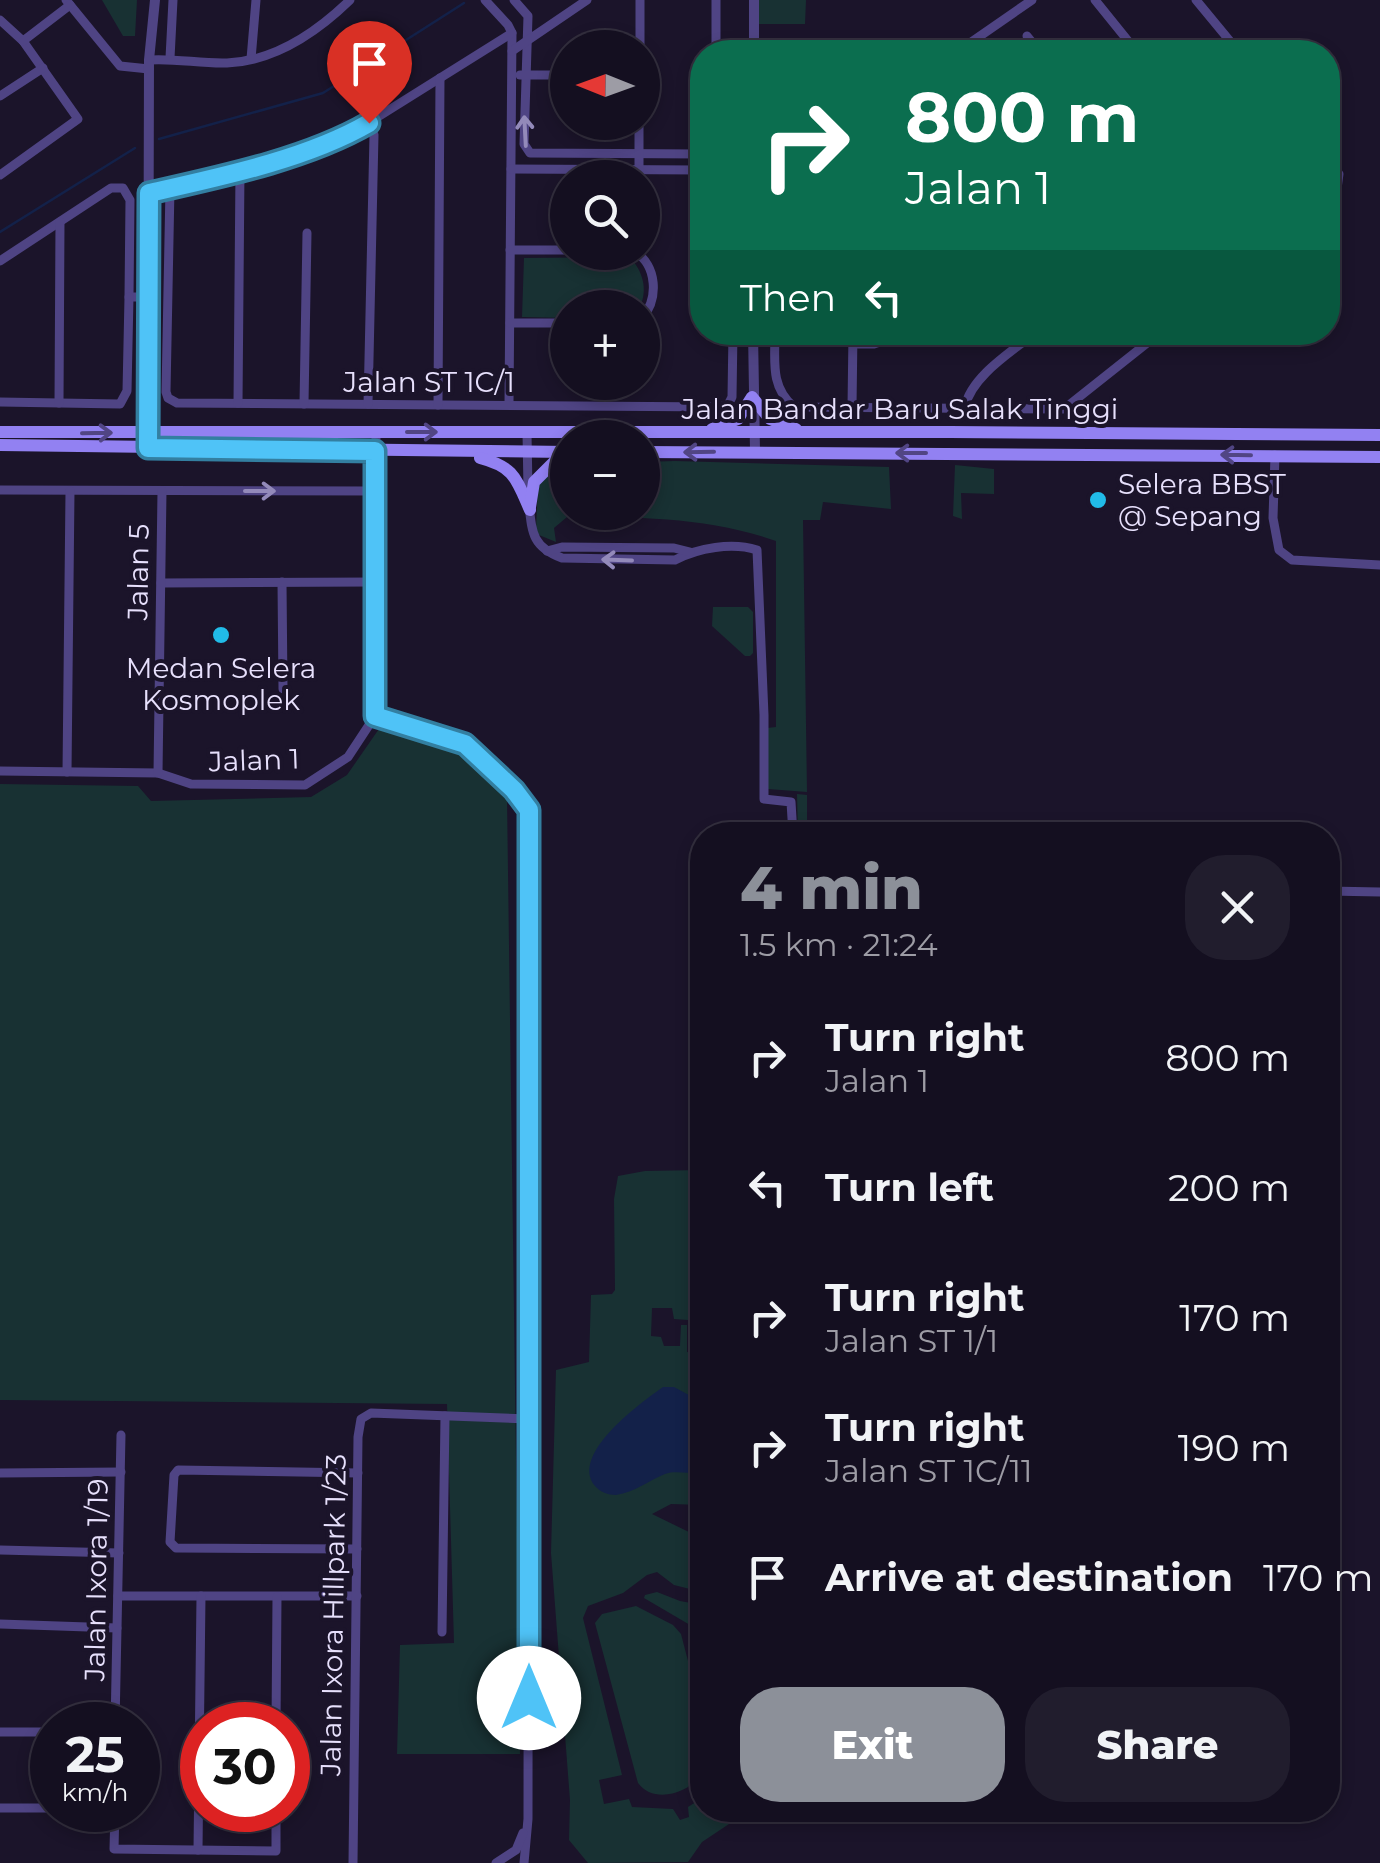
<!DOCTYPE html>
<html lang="en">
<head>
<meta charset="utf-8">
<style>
  :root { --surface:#140f20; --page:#211d2d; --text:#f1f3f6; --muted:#9d9ca5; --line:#332f3e; --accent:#8c9099 }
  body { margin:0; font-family:Montserrat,sans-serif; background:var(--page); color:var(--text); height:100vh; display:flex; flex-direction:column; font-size:38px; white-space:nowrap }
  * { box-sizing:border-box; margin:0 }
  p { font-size:32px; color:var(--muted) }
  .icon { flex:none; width:55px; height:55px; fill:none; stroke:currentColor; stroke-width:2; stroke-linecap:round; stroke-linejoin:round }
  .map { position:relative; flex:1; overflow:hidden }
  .drawer { position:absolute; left:690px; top:822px; width:650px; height:1000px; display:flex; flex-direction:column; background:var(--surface); border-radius:40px; box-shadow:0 5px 15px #0003,0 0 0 2px var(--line) }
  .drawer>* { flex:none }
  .banner { position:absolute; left:690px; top:40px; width:650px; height:305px; border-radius:40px; box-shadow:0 5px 15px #0003,0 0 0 2px var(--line); background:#0b6e4f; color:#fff; overflow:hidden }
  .needle { width:65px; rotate:271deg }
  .controls { position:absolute; left:550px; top:30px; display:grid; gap:20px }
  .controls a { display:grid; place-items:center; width:110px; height:110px; border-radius:50%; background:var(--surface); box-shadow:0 5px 15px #0003,0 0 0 2px var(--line); font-size:50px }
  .speed { position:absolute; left:30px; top:1702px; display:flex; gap:20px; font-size:50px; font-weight:700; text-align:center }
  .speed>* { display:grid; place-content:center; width:130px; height:130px; border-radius:50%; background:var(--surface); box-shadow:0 5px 15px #0003,0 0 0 2px var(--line); line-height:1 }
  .speed small { font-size:25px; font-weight:400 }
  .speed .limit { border:15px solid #d22; background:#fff; color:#111 }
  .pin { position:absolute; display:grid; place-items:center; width:85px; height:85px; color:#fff; margin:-102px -42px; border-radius:50% 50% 50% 0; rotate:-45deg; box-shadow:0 0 10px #0007 }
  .pin .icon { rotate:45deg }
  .me { position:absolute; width:110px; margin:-55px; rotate:0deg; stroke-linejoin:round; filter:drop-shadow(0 0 8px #0008) }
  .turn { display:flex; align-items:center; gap:35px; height:210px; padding:0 50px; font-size:45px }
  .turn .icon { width:130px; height:130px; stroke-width:2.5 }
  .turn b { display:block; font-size:70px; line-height:85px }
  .then { display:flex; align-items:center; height:95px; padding:0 50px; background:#0003; gap:20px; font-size:38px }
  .round { display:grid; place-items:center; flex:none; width:105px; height:105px; border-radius:40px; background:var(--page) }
  .overview { display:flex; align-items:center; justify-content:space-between; height:170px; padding:0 50px }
  h1 { font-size:60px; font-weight:800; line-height:75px; color:var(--accent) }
  .action { display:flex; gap:20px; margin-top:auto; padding:20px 50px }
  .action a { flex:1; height:115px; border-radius:40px; background:var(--accent); color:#fff; font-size:40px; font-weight:800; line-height:115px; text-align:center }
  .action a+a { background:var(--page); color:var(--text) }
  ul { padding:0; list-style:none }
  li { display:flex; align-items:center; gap:30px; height:130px; padding:0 50px }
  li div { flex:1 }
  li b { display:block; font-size:38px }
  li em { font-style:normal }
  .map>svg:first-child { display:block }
  .green { fill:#183133 }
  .water { fill:#132149 }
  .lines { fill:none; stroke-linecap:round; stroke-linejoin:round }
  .stream { stroke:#132149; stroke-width:2.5 }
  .minor { stroke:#4f4484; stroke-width:9 }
  .tertiary { stroke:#4f4484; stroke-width:10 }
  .secondary { stroke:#9281f2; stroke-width:12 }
  .oneway { stroke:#938aba }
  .oneway2 { stroke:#514584 }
  .route-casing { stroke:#337fa1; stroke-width:25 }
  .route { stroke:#4fc3f7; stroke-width:18 }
  .poi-dot { fill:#21bbe8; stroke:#1b142a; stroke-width:4 }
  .labels { text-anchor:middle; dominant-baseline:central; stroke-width:8; stroke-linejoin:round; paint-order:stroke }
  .street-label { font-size:28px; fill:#e7e0fc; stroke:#1b142a }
  .poi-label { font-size:28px; fill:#e7e0fc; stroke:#1b142a; text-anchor:start }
</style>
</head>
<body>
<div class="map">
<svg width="1380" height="1863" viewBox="0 0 1380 1863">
  <rect width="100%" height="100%" fill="#1b142a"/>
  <g class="green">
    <path d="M102 0H137L135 36H123Z"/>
    <path d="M756 0H806L805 24H756Z"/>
    <path d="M630 257C643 272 648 289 640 307L568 308 567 318 522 317 524 258Z"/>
    <path d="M675 461 889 467 891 509 823 502 820 520H803L807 792 768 789 767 728 776 727V541C708 517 639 517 567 517L554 528 556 542 539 535 536 530 538 484 554 466 567 464 568 512H642L643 462Z"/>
    <path d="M955 465 994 469V494L961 493 962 519 953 516Z"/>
    <path d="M713 607H748L753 612V653L750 656H745L712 626Z"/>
    <path d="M381 726 460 749 507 798 520 1754H397L400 1645 454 1643 447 1404 0 1400V784L138 786 151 801 311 797 347 775Z"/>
    <path d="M797 794 807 795V835H798Z"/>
    <path d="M702 1170V1296H688V1320L674 1319 672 1308H652L651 1336 661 1337 664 1346H680L681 1325H687V1352L702 1353V1505L671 1504 652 1514 693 1534V1550L702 1555V1592L674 1585 657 1572 647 1575 623 1593 588 1606 583 1618 622 1775 599 1780 604 1804 629 1799 632 1807 673 1809 680 1820 689 1817 688 1807 702 1798V1810H750L702 1842 688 1862 588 1863 569 1840 570 1800 551 1553 556 1370 589 1362 591 1295 612 1294 615 1290 614 1199 618 1176 645 1171Z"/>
    <path d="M657 1592 680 1601 702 1605V1632L644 1598 645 1595Z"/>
    <path d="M636 1606 673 1625 681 1634 702 1715 701 1774C689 1794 653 1804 638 1783L595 1623 602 1614Z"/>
  </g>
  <path class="water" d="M663 1387H674L702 1402V1469C690 1477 678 1469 665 1474 648 1481 635 1492 616 1495 608 1495 600 1492 595 1486 569 1454 642 1402 663 1387Z"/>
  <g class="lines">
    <g class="stream">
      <path d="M159 139 323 93 464 3"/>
      <path d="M0 232 135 148"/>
    </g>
    <g class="minor">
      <path d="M66 0 120 66 149 69"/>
      <path d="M485 0 508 25 512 33 509 404"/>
      <path d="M514 0 528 16 524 144 530 153 702 154"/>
      <path d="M1095 0 1137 52"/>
      <path d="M1196 0 1239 52"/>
      <path d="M0 20 23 41 78 119 0 175"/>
      <path d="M1027 36 1040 52"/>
      <path d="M23 41 70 5"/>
      <path d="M640 48V0"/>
      <path d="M512 51 587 0"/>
      <path d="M716 52V0"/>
      <path d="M957 52 1032 0"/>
      <path d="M170 58 173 0"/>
      <path d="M251 59 256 0"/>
      <path d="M149 60C175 58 201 64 227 63 275 61 317 32 350 0"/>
      <path d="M520 75H568"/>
      <path d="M0 96 43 68"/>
      <path d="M1328 160 1339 174 1337 189 1328 200"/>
      <path d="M511 169 702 170"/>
      <path d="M639 170V122"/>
      <path d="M170 188 166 392 168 398 177 403 719 407 728 405 732 397 733 332"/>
      <path d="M149 193 240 170 341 140 512 33"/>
      <path d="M510 250H568"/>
      <path d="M635 252C657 265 659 299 642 318"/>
      <path d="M0 261 111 188H123L130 200 129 297H149"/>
      <path d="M510 323H568"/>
      <path d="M775 332C775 361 770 387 794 407L1064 409 1161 332"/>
      <path d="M853 344H874L908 332"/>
      <path d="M0 402 120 404 127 391 129 297"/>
      <path d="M59 403 60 222"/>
      <path d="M238 403 240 170"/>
      <path d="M304 404 307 233"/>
      <path d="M368 404 374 135 369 123"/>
      <path d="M438 405 440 78"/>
      <path d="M852 407 853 332"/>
      <path d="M965 407C971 376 1013 351 1036 332"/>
      <path d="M527 433 528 490"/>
      <path d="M1275 455 1273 518 1279 550 1292 560 1380 565"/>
      <path d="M0 490 376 491"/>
      <path d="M529 505C532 534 533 547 562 558L675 560C698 548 732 542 757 550L764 715V799L791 802 793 835"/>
      <path d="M547 551 562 547 674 548 690 552"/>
      <path d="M282 582 283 689"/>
      <path d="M161 583 375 582"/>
      <path d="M375 716 465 744 514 789 529 810 528 1819 524 1863"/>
      <path d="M0 771 158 773 191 784 305 785 348 757 375 716 376 432"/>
      <path d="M67 772 70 491"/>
      <path d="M158 773 162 491"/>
      <path d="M1328 891 1380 892"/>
      <path d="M0 1473 121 1472"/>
      <path d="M357 1549 176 1548 170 1542 174 1475 178 1470 358 1473"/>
      <path d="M0 1550 119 1553"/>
      <path d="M118 1596H357"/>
      <path d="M0 1624 117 1628"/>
      <path d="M442 1632 445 1416"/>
      <path d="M115 1725 121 1435"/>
      <path d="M276 1725 277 1597"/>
      <path d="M0 1732H52"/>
      <path d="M700 1787 702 1788"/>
      <path d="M0 1808H52"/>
      <path d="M115 1810 114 1849 276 1851V1810"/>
      <path d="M198 1850 201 1596"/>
      <path d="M353 1863 358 1437 361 1419 371 1413 529 1419"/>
      <path d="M496 1863 516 1850 523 1833"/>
    </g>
    <g class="tertiary">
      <path d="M754 52V0"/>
      <path d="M753 332 755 451"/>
      <path d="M148 448 149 60 155 0"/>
    </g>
    <g class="secondary">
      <path d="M712 429 738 419 752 397 770 419 796 429"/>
      <path d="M0 432H950L1380 435"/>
      <path d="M0 445 568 452"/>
      <path d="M642 452 1380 457"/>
      <path d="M480 458C515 467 516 479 530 510"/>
      <path d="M530 507 534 482 557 459 568 458"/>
    </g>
  </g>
  <defs><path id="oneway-shaft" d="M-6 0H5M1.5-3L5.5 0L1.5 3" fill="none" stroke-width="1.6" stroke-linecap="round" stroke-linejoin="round" transform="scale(2.5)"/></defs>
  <g class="oneway">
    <use href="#oneway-shaft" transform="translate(525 131) rotate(-93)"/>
    <use href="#oneway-shaft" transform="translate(260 491)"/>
    <use href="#oneway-shaft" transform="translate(617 560) rotate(-178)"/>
  </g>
  <g class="oneway2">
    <use href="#oneway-shaft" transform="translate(422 432)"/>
    <use href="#oneway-shaft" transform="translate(97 433) rotate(-1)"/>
    <use href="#oneway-shaft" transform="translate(699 452) rotate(179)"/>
    <use href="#oneway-shaft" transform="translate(911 453) rotate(-180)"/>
    <use href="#oneway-shaft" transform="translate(1236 455) rotate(-179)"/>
  </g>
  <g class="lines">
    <g class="route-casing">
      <path id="route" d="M369 123C307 159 220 177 149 193L148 448 375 451V716L465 744 514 790 529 810V1698"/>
    </g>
    <use href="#route" class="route"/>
  </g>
  <g class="poi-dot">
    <circle cx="1098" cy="500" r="10"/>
    <circle cx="221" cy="635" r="10"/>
  </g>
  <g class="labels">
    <g class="street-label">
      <text x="429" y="382">Jalan ST 1C/1</text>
      <text x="900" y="409">Jalan Bandar Baru Salak Tinggi</text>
      <text transform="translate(138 572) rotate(-89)">Jalan 5</text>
      <text transform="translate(254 760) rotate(-2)">Jalan 1</text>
      <text transform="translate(96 1580) rotate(-89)">Jalan Ixora 1/19</text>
      <text transform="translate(333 1615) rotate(-89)">Jalan Ixora Hillpark 1/23</text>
    </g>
    <g class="poi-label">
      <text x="1118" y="484">Selera BBST<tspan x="1118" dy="32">@ Sepang</tspan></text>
      <text x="221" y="668" text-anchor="middle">Medan Selera<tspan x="221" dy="32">Kosmoplek</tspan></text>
    </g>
  </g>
</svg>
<div class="controls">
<a><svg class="needle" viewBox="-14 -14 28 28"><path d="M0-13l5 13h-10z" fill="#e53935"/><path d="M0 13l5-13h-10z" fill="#9d9ca5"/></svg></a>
<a><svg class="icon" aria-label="search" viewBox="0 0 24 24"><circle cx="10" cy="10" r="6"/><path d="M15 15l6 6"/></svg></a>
<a>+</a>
<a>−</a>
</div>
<div class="speed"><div>25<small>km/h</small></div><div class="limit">30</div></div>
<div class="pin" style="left:369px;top:123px;background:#d93025"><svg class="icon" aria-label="arrive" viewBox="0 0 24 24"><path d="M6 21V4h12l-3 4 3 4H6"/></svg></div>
<svg class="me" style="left:529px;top:1698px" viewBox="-20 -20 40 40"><circle r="19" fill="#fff"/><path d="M0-13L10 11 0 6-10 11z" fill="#4fc3f7"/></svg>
<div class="banner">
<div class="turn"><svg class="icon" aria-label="right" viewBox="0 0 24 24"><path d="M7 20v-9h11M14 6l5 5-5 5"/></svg><div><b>800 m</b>Jalan 1</div></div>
<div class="then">Then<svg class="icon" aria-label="left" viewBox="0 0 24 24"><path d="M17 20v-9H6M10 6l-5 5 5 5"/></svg></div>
</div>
<section class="drawer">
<div class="overview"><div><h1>4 min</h1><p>1.5 km · 21:24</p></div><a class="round"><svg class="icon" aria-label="close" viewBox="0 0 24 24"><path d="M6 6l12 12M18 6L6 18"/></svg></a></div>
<ul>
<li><svg class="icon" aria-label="right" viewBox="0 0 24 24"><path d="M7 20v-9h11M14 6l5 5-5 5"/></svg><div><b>Turn right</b><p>Jalan 1</p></div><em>800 m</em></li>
<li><svg class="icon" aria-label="left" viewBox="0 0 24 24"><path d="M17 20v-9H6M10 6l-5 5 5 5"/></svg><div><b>Turn left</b></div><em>200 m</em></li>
<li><svg class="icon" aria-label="right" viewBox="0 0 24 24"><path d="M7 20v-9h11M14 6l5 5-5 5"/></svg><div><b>Turn right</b><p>Jalan ST 1/1</p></div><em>170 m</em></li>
<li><svg class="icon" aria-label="right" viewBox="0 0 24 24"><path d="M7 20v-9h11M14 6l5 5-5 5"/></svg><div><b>Turn right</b><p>Jalan ST 1C/11</p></div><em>190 m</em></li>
<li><svg class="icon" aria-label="arrive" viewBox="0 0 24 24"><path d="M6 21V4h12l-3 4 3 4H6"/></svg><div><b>Arrive at destination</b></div><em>170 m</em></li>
</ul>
<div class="action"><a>Exit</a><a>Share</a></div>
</section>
</div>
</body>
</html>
